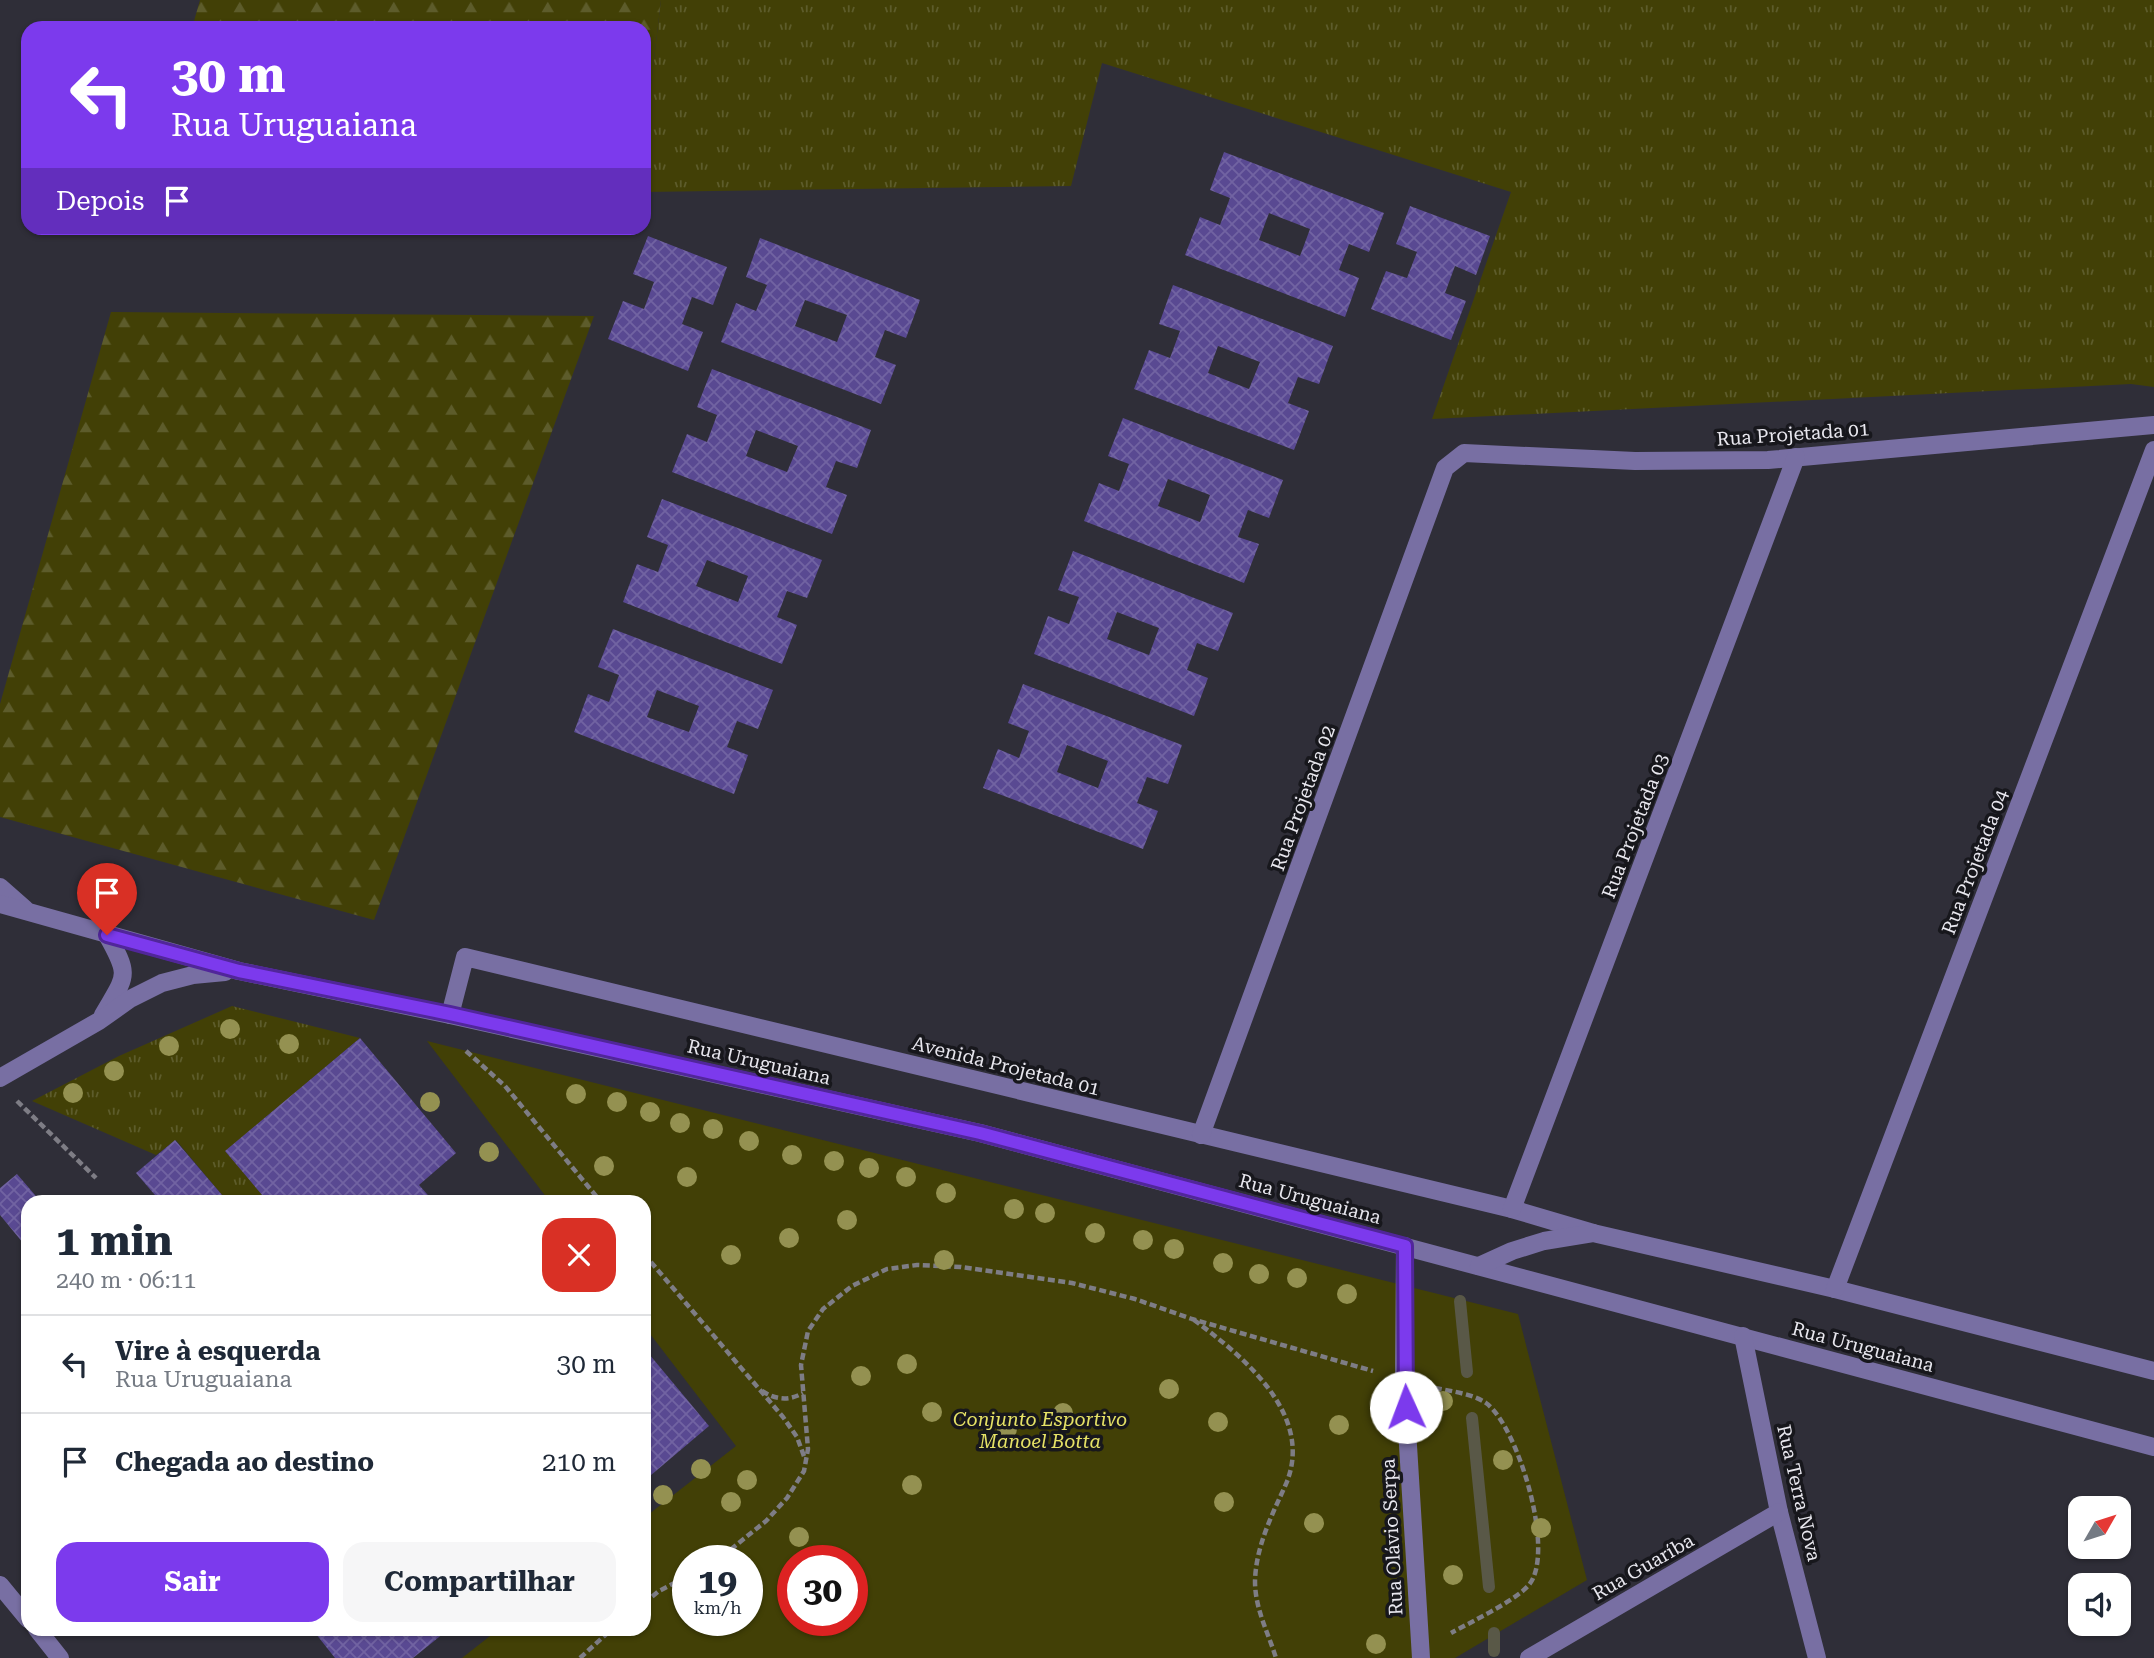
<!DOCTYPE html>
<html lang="pt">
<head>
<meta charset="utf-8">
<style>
  :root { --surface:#fff; --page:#f6f6f7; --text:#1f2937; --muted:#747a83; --line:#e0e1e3; --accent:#7c3aed }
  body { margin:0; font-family:"Roboto Serif",serif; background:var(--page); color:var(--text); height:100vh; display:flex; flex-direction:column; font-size:26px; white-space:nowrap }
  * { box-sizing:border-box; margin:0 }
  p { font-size:23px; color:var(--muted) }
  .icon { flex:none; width:38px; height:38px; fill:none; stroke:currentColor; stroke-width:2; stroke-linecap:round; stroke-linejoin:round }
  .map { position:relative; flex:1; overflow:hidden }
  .panel { position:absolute; left:21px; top:1195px; width:630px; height:441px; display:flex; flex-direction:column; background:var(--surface); border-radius:21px; box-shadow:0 2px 5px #0004 }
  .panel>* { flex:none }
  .hud { position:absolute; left:21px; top:21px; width:630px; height:214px; border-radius:21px; box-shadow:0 2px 5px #0004; background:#7c3aed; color:#fff; overflow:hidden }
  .needle { width:46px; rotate:51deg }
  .buttons { position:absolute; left:2068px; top:1496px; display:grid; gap:14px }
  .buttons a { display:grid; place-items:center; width:63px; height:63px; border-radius:14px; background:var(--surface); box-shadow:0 2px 5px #0004; font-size:35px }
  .speed { position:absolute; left:672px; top:1545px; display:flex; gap:14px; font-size:35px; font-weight:700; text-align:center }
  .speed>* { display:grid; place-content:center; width:91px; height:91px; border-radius:50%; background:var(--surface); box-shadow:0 2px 5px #0004; line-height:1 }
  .speed small { font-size:18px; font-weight:400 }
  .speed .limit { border:10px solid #d22; background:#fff; color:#111 }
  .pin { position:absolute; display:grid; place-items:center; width:60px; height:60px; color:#fff; margin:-72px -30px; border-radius:50% 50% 50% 0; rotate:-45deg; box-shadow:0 0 7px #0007 }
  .pin .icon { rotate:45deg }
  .me { position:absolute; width:77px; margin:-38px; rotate:358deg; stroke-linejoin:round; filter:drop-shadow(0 0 5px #0008) }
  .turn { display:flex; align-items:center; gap:24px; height:147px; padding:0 35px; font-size:32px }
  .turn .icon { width:91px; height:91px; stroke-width:2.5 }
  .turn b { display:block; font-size:49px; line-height:60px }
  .then { display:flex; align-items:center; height:66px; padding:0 35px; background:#0003; gap:14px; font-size:26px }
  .round { display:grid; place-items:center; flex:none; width:74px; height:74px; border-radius:21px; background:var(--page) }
  .summary { display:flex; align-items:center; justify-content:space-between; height:119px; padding:0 35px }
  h1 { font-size:42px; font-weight:700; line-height:52px }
  .primary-button { display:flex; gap:14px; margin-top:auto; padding:14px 35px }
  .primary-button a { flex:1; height:80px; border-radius:21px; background:var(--accent); color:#fff; font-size:28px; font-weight:700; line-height:80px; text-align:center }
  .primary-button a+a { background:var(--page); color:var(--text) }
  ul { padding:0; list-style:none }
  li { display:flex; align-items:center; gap:21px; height:98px; padding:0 35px; border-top:2px solid var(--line) }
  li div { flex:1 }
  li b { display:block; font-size:26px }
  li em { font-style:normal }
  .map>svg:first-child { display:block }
  .grass { fill:url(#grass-tufts) }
  .forest { fill:url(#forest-firs) }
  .park { fill:#424006; fill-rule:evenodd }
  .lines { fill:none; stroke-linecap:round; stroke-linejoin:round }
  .stream { stroke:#595847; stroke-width:12 }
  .building { fill:url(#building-cross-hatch); fill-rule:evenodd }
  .path { stroke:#7e7d85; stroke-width:4.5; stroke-dasharray:7 3.5; stroke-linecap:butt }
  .minor { stroke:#786fa3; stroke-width:18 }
  .tree { fill:#949151 }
  .route-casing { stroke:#51269a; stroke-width:18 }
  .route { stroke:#7c3aed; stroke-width:12 }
  .labels { text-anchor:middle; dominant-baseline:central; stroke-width:7; stroke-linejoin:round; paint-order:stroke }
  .street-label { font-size:19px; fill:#e8e7ee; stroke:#17171c }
  .park-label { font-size:19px; font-style:italic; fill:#e6e266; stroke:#17171c }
</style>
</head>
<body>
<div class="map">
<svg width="2154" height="1658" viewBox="0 0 2154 1658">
  <defs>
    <pattern id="grass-tufts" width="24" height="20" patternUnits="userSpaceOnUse" patternTransform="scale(1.75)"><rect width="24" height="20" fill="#424006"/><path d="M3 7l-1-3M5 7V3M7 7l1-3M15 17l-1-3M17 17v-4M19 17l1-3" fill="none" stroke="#5d5c2b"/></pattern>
    <pattern id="forest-firs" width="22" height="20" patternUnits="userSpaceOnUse" patternTransform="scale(1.75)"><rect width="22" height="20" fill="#424006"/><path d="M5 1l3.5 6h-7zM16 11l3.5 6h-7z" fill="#5d5c2b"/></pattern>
    <pattern id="building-cross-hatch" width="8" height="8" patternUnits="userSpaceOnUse" patternTransform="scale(1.75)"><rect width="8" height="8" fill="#594992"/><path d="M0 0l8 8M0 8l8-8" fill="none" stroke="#7163a2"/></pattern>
  </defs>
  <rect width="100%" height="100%" fill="#2f2e38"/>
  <g class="grass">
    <path d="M661 0H2154V387L2131 384 1432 419 1511 192 1102 63 1071 186 644 192V144Z"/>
    <path d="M232 1006 360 1038 226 1151 268 1202H228L176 1140 156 1155 32 1101 119 1056Z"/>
  </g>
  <g class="forest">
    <path d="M200 0H661L644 144V28H192Z"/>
    <path d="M111 312 594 316 374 920 0 817V704Z"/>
  </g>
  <path class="park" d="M427 1041 1518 1314 1587 1580 1455 1658H462L499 1629H644V1518L736 1446 644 1326V1202H550ZM688 1561H747V1620H688ZM793 1561H852V1620H793Z"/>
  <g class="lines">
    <g class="stream">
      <path d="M1460 1301 1467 1372"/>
      <path d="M1472 1418 1489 1587"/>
      <path d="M1494 1633V1651"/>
    </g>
  </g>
  <g class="building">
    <path d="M1224 152 1384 213 1369 252 1349 244 1339 270 1359 278 1345 317 1185 255 1200 217 1220 225 1230 198 1210 190ZM1269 213 1310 229 1300 256 1259 240Z"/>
    <path d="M1410 206 1490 236 1476 275 1455 266 1445 293 1466 301 1451 340 1371 309 1386 271 1407 278 1417 252 1396 244Z"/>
    <path d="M648 236 727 267 713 305 692 297 682 324 703 332 688 371 608 339 623 301 644 309 654 282 633 274Z"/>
    <path d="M760 238 920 300 906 338 885 330 875 357 896 365 881 404 721 342 736 303 756 311 767 285 746 277ZM805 300 847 315 837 342 795 326Z"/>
    <path d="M1173 285 1333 346 1319 384 1298 377 1288 403 1309 411 1294 450 1134 389 1149 350 1170 358 1180 331 1159 324ZM1218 346 1260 362 1249 389 1208 373Z"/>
    <path d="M712 369 871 430 857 468 836 461 826 487 847 495 832 534 672 472 687 434 707 442 717 415 697 407ZM756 430 798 446 787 472 746 456Z"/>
    <path d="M1123 418 1283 480 1269 518 1248 510 1238 537 1259 544 1244 583 1084 521 1099 483 1119 491 1129 464 1108 456ZM1168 479 1210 495 1200 522 1158 506Z"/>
    <path d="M662 499 822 560 807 598 787 591 777 617 797 625 782 664 623 602 637 564 658 572 668 545 647 537ZM707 560 748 576 738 602 696 586Z"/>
    <path d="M1073 551 1233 613 1218 651 1197 643 1187 670 1208 678 1194 716 1034 654 1048 616 1069 624 1079 597 1058 590ZM1117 612 1159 628 1149 655 1107 639Z"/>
    <path d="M613 629 773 690 758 729 737 721 727 747 748 755 734 794 574 732 588 694 609 702 619 675 598 667ZM657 690 699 706 689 732 647 717Z"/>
    <path d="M1023 684 1182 745 1168 784 1147 777 1137 803 1158 811 1143 849 983 788 998 749 1019 758 1029 731 1008 723ZM1067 745 1108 761 1098 788 1057 772Z"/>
    <path d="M360 1038 456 1153 419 1185 434 1202H268L225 1151Z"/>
    <path d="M175 1140 228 1202H161L136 1173Z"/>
    <path d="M17 1174 41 1202H28V1249L0 1215V1188Z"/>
    <path d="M644 1348 709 1426 644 1481Z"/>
    <path d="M312 1629H449L413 1658H335Z"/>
  </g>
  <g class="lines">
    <g class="path">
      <path d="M466 1051 505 1086 601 1202"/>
      <path d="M17 1101 96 1178"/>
      <path d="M644 1254 783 1417 797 1437 805 1459"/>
      <path d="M1194 1320C1244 1357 1315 1415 1286 1484 1272 1515 1256 1546 1255 1581 1255 1609 1268 1632 1276 1658"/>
      <path d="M1435 1388C1451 1391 1473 1394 1486 1403 1518 1426 1557 1555 1528 1586 1513 1602 1471 1622 1451 1633"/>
      <path d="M762 1391C776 1400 789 1401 803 1393"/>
      <path d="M713 1561 730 1550 766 1521 787 1498 804 1471 808 1449 801 1365 808 1331 823 1309 852 1286 887 1269 917 1265 961 1267 1072 1283 1135 1299 1192 1319 1373 1371"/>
      <path d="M644 1603 659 1591 688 1576"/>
      <path d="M580 1658 612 1629"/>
    </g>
    <g class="minor">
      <path d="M0 887 25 909"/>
      <path d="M0 904 239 971 450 1015 980 1133 2154 1447"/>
      <path d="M103 1015C126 975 131 977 107 935"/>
      <path d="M450 1015 465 957 1512 1209 1593 1233"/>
      <path d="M0 1078 99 1021 130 999 162 983 193 975 225 972"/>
      <path d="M1201 1135 1445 468 1464 453 1635 461 1768 460 2154 425"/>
      <path d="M1512 1209 1796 457"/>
      <path d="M1405 1246 1404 1380 1421 1658"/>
      <path d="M1479 1266 1512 1251 1544 1241 1593 1233 1835 1289 2154 1371"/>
      <path d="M1835 1289 2154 450"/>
      <path d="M1743 1336 1779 1512 1817 1658"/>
      <path d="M0 1585 28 1619"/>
      <path d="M37 1629 60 1658"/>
      <path d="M1529 1658 1779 1512"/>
    </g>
  </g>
  <g class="tree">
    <circle cx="230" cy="1029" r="10"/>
    <circle cx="289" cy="1044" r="10"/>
    <circle cx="169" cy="1046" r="10"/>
    <circle cx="114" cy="1071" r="10"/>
    <circle cx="73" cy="1093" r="10"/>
    <circle cx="576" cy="1094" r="10"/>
    <circle cx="430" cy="1102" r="10"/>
    <circle cx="617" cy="1102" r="10"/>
    <circle cx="650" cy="1112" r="10"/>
    <circle cx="680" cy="1123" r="10"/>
    <circle cx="713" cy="1129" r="10"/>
    <circle cx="749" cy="1141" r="10"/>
    <circle cx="489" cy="1152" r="10"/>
    <circle cx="792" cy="1155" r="10"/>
    <circle cx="834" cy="1161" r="10"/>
    <circle cx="604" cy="1166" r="10"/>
    <circle cx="869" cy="1168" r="10"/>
    <circle cx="687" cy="1177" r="10"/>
    <circle cx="906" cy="1177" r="10"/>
    <circle cx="946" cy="1193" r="10"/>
    <circle cx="1014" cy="1209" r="10"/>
    <circle cx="1045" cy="1213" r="10"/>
    <circle cx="847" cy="1220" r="10"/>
    <circle cx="1095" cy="1233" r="10"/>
    <circle cx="789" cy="1238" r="10"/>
    <circle cx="1143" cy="1240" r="10"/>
    <circle cx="1174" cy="1249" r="10"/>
    <circle cx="731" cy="1255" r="10"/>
    <circle cx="944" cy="1260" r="10"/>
    <circle cx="1223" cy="1263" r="10"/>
    <circle cx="1259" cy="1274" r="10"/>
    <circle cx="1297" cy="1278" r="10"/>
    <circle cx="1347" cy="1294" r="10"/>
    <circle cx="907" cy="1364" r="10"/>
    <circle cx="861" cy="1376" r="10"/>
    <circle cx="1169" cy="1389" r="10"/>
    <circle cx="1443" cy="1401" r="10"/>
    <circle cx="932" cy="1412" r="10"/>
    <circle cx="1063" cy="1413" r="10"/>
    <circle cx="1218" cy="1422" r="10"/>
    <circle cx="1339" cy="1425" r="10"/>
    <circle cx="1007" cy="1429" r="10"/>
    <circle cx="1503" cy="1460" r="10"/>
    <circle cx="701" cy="1469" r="10"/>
    <circle cx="747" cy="1480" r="10"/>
    <circle cx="912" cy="1485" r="10"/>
    <circle cx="663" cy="1495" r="10"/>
    <circle cx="731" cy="1502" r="10"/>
    <circle cx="1224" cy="1502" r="10"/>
    <circle cx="1314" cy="1523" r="10"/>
    <circle cx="1541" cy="1528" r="10"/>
    <circle cx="799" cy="1537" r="10"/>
    <circle cx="1453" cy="1575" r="10"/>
    <circle cx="1376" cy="1644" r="10"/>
  </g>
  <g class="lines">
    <g class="route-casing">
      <path id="route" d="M107 935 239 971 450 1014 980 1133 1405 1246 1406 1407"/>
    </g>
    <use href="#route" class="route"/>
  </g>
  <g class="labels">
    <g class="street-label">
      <text transform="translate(1793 434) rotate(-4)">Rua Projetada 01</text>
      <text transform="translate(1303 798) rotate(-70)">Rua Projetada 02</text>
      <text transform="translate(1635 826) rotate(-69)">Rua Projetada 03</text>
      <text transform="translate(1975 862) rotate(-69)">Rua Projetada 04</text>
      <text transform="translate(759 1062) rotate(13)">Rua Uruguaiana</text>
      <text transform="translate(1006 1066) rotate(14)">Avenida Projetada 01</text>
      <text transform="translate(1310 1199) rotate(15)">Rua Uruguaiana</text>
      <text transform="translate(1863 1347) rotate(15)">Rua Uruguaiana</text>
      <text transform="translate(1799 1493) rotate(77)">Rua Terra Nova</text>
      <text transform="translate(1392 1537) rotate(-93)">Rua Olávio Serpa</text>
      <text transform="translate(1643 1567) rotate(-30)">Rua Guaríba</text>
    </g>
    <g class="park-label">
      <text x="1040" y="1419">Conjunto Esportivo<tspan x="1040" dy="22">Manoel Botta</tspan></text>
    </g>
  </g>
</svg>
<div class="buttons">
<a><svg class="needle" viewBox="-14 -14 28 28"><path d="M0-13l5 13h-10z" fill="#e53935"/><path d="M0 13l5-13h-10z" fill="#747a83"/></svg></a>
<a><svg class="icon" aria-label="sound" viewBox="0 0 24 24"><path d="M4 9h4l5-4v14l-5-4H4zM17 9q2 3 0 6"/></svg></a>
</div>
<div class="speed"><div>19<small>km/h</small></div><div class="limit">30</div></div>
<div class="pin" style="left:107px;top:935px;background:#d93025"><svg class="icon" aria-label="arrive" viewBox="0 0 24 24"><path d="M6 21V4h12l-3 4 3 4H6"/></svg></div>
<svg class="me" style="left:1406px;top:1407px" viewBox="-20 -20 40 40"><circle r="19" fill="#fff"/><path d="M0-13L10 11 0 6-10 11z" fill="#7c3aed"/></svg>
<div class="hud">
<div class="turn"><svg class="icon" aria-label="left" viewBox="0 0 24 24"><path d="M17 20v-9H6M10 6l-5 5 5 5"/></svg><div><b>30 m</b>Rua Uruguaiana</div></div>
<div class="then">Depois<svg class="icon" aria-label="arrive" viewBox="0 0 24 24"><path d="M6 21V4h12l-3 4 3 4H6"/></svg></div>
</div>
<section class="panel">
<div class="summary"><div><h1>1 min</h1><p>240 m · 06:11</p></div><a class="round" style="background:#d93025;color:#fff"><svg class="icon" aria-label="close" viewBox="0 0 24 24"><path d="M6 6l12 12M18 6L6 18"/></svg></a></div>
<ul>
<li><svg class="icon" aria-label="left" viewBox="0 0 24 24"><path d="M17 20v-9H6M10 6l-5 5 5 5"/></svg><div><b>Vire à esquerda</b><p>Rua Uruguaiana</p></div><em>30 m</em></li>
<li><svg class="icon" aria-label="arrive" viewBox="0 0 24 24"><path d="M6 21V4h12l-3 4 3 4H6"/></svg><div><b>Chegada ao destino</b></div><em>210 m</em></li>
</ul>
<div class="primary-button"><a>Sair</a><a>Compartilhar</a></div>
</section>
</div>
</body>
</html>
